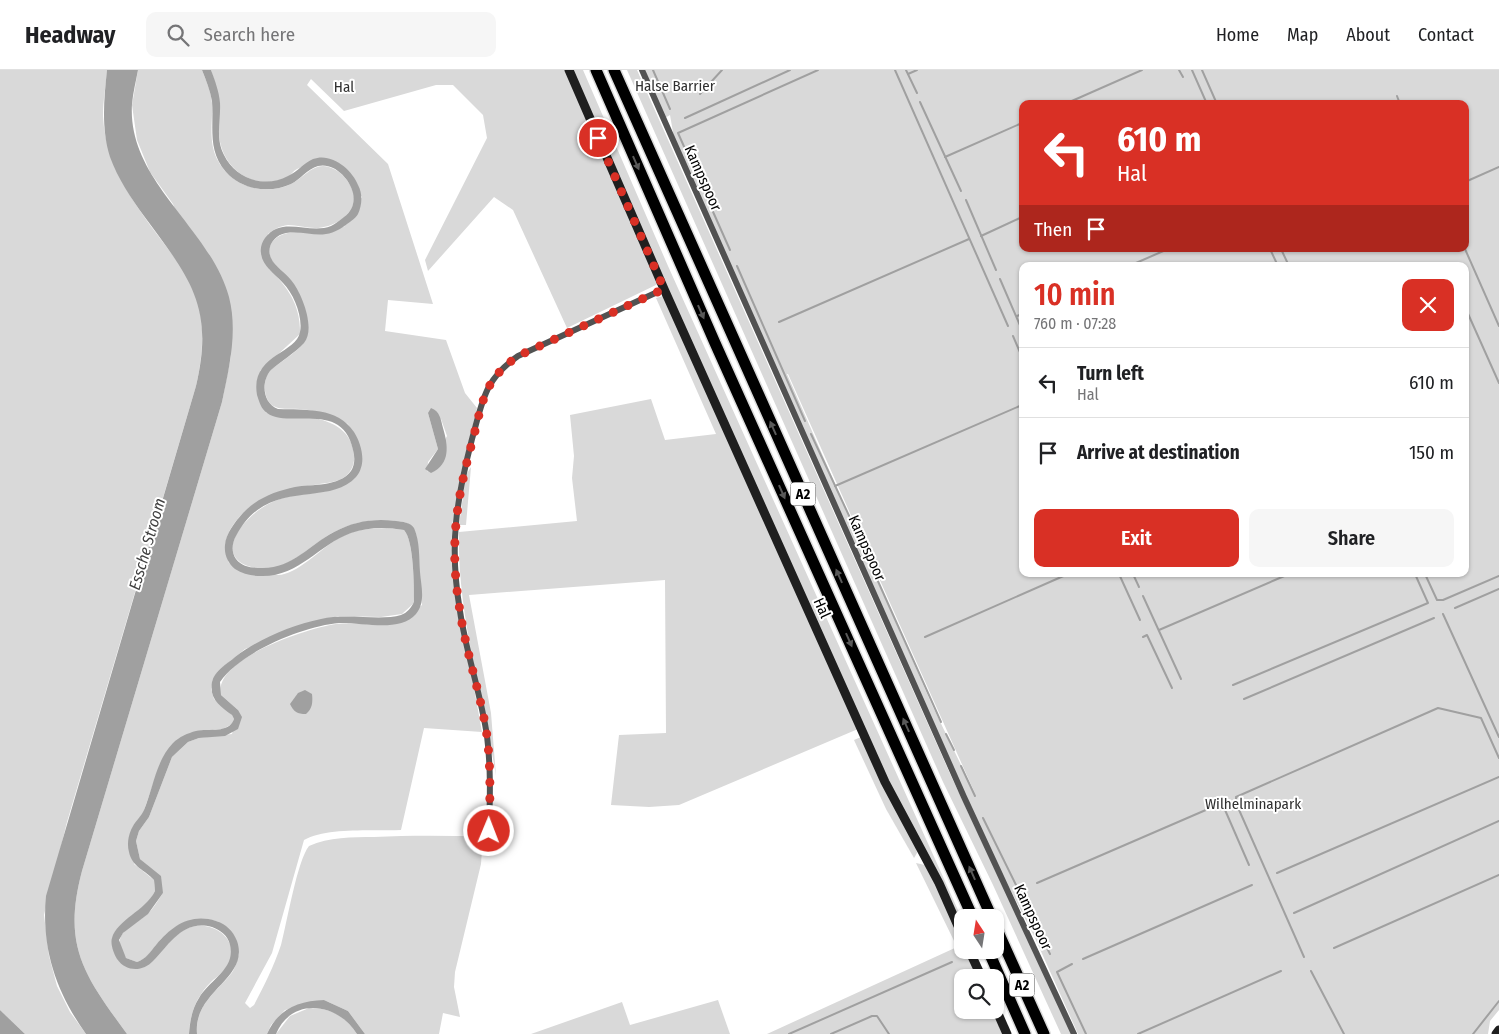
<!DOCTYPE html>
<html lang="en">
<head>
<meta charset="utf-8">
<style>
  :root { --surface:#fff; --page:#f6f6f6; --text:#202124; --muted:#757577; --line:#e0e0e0; --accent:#d93025 }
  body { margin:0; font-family:"Fira Sans Condensed",sans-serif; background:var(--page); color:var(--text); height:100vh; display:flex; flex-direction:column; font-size:19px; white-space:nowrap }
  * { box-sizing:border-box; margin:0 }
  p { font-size:16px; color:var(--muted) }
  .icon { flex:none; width:28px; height:28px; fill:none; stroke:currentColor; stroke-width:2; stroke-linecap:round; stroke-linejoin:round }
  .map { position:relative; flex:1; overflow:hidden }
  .side { position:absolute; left:1019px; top:192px; width:450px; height:315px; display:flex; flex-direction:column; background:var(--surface); border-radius:10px; box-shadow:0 1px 4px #0004 }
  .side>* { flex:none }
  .guide { position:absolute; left:1019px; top:30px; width:450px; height:152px; border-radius:10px; box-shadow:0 1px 4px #0004; background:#d93025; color:#fff; overflow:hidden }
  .needle { width:32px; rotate:348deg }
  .tools { position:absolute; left:954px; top:839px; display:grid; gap:10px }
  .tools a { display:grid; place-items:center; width:50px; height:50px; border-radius:10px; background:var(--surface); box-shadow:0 1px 4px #0004; font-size:25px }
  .pin { position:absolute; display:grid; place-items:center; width:42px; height:42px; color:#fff; margin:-21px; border:2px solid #fff; border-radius:50%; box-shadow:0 1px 5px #0007 }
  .me { position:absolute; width:55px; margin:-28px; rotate:1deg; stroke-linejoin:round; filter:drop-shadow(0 0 4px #0008) }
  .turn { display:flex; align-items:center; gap:18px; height:105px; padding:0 15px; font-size:22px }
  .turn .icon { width:65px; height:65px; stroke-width:2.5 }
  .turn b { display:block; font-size:35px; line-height:42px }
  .then { display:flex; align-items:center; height:48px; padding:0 15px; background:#0003; gap:10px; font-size:19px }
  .round { display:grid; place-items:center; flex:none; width:52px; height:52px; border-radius:10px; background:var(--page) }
  .head { display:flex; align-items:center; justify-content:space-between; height:85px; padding:0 15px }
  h1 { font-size:30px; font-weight:600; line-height:38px; color:var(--accent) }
  .primary-button { display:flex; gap:10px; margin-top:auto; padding:10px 15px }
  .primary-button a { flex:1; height:58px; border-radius:10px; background:var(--accent); color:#fff; font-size:20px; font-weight:600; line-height:58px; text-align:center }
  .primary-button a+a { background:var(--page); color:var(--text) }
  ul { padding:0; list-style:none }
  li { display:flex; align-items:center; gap:15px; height:70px; padding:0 15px; border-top:1px solid var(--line) }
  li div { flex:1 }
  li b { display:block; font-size:19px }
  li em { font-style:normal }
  header { display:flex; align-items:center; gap:30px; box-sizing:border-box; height:70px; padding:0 25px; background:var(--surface); border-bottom:1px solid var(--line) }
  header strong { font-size:24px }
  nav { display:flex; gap:28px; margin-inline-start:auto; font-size:18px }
  .search { width:350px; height:45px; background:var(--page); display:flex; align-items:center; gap:12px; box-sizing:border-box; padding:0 18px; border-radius:10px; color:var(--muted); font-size:19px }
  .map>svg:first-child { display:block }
  .green { fill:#d9d9d9; fill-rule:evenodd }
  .water { fill:#a0a0a0 }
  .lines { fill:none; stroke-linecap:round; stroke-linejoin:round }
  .stream { stroke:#a0a0a0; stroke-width:2 }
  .highway-casing { stroke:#dbdbdb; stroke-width:14 }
  .street { stroke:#525252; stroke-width:6 }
  .secondary { stroke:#1f1f1f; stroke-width:9 }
  .highway { stroke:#000; stroke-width:11 }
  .oneway { fill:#595959 }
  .route { stroke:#d93025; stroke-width:9; stroke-dasharray:0 16.2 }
  .labels { text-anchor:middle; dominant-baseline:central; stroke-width:4; stroke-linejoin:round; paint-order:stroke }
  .shield { fill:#fff; stroke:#4c4c4c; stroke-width:1 }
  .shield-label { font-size:14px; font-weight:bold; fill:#000 }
  .park-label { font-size:15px; fill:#303030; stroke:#fff }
  .street-label { font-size:15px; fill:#000; stroke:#fff }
  .water-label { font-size:16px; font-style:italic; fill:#414141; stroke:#fff }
</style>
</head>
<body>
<header>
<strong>Headway</strong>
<div class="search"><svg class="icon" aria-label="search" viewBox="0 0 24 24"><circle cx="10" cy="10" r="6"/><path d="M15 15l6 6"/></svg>Search here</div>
<nav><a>Home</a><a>Map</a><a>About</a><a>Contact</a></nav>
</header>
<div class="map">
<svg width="1499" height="964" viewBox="0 0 1499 964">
  <rect width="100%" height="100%" fill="#fff"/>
  <g class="green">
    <path d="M0 0H107C106 15 103 30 103 46 106 110 153 155 187 205 206 239 205 278 196 316L67 752 44 845 49 886 57 916 70 942 86 964H25L0 940Z"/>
    <path d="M138 0H202C206 11 211 21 212 33 213 52 208 70 217 89 230 116 264 127 291 114 307 106 315 89 334 99 342 103 348 110 352 119 361 142 335 158 315 158 306 158 297 155 288 155 280 156 274 159 268 164L269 199C288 217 301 236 300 264L260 301 266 343C296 346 351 343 354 385 355 394 351 403 343 408 334 413 323 413 314 415 283 419 256 426 236 451 225 465 223 476 229 493 244 497 262 504 278 505 296 505 321 479 337 469 358 457 381 457 404 460 414 471 414 516 414 533L402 544 381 547 338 546 245 579 218 601 213 609 211 619 214 629 232 645 234 649 232 654 223 659 197 661 160 694 143 743 132 758 134 794 154 810 155 821C145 842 121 848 112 869L128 898C138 893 152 888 162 880 171 873 176 862 188 858 210 849 240 867 229 893 226 901 217 906 211 912 196 927 190 944 189 964H127C84 905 62 876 82 801L222 332 231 286 173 134 150 102 137 70 132 35Z"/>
    <path d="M211 0H565L658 214 567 258 513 140 494 127 428 201 425 190 487 68 483 45 453 15H436L344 41 311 9 307 15 388 94 433 234 388 230 385 261 446 270 465 323 477 338 461 403 452 456 453 503 482 662 424 658 401 760C373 761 327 757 304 770L272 883 245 933 250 938 254 935C264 916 274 896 281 875 287 853 297 791 309 776 329 767 352 767 374 767 410 765 447 766 483 766L481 794 455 902 454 917 460 947 443 943 439 964H365L348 941 324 930 285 940 271 955 267 964H197C195 936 214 924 230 905 235 900 237 890 239 884L219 852C195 844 173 855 157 874 150 882 147 889 137 892L126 888C109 864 130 858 146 845 153 840 158 830 163 823L147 795 140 789 136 771 139 761 149 747 172 687 188 672 199 668 232 664 238 640 221 625C212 589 308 558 336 554 355 551 375 557 394 554 403 552 415 540 422 535L416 463C411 453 406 452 395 451 374 448 355 452 336 461 307 475 285 509 248 496 242 494 237 491 234 485 230 475 235 466 241 457 251 445 262 436 277 430 305 419 346 429 361 397L348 354C335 349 322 343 308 340 289 336 269 346 265 321 264 313 266 305 271 300 279 293 300 280 304 272 319 243 287 211 271 189 266 175 274 166 288 163L344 157 362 127 334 91C323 93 308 94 297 99 293 101 291 105 288 107 255 123 221 99 219 64 217 40 219 23 211 0ZM428 343 441 349 447 366 427 402 428 392 438 379Z"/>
    <path d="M573 0H583L668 196 962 849V857L892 719 673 231Z"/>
    <path d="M627 0H637L951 706 1072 964H1061L993 815 943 712Z"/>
    <path d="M645 0H1499V940L1490 951 1488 964H1078L1035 868 991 782 674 68 670 45 665 48ZM1022 34H1465V179H1022ZM1022 196H1465V504H1022ZM787 304H788L977 728 932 635Z"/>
    <path d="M663 226 858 659 679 735 649 737 611 735 619 665 666 663 665 510 469 525 491 643 496 706C483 625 457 545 459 462L577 451 572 408 574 386 570 345 651 329 665 370 716 364 656 228Z"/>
    <path d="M471 397 466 455H459L466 405Z"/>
    <path d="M861 667 916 778 917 783 914 788 886 739 854 670Z"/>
    <path d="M916 793 925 795C937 817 962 855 962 880H966L978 907 962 908V940H993L1004 964H767L957 877Z"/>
    <path d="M718 930 730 964H531L622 932 630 955Z"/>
    <path d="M309 938C330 938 345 945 357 964H276L290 946Z"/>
  </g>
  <g class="water">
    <path d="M107 0H138C136 11 133 22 132 34 127 111 210 157 229 227 238 262 229 298 222 332L82 801C62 876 84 905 127 964H86C56 922 41 878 46 826L196 316C215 236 189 207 144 146 131 128 118 109 110 87 101 58 104 29 107 0Z"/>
    <path d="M202 0H211C215 11 219 21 220 33 221 50 215 68 224 85 235 108 264 119 288 106 297 102 304 93 313 89 331 82 352 99 358 115 363 124 362 135 358 144 355 149 351 151 347 154 323 173 311 160 286 163 274 165 266 177 271 188 275 197 285 202 291 210 302 223 316 259 304 273 295 283 281 291 271 300 261 311 262 333 278 339 305 340 338 337 354 362 362 375 367 394 356 407 328 438 267 406 236 466 232 473 231 482 236 489 242 497 252 498 261 498 292 499 309 475 334 462 354 451 375 448 396 451 403 452 410 452 414 458 420 471 419 488 420 502 421 516 426 532 416 544 400 563 362 552 339 553 304 556 240 582 220 612L221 625 238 640 242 647 238 659 225 666 199 668 188 672 172 687 149 747 139 761 136 771 140 789 161 806 163 823 148 844 123 863 119 870 126 888 137 892C146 889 150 882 156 875 172 856 190 843 216 851 226 854 233 861 237 871 250 909 193 920 197 964H189C190 951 192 939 199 928 209 910 236 899 230 875 228 865 220 860 212 857 183 849 170 874 153 891 143 902 126 902 117 889 114 884 110 874 112 868 117 850 145 841 155 821L154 810C145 800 132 797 129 782 127 775 128 767 131 760 134 752 141 747 144 740 153 719 156 690 173 673 179 667 188 663 196 661 209 658 229 664 234 649L232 645C220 636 209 629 212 612 214 601 227 594 235 587 259 569 291 555 321 549 346 543 381 551 401 545 407 543 411 538 414 532 414 516 414 471 404 460 385 457 369 457 351 463 318 475 299 507 261 506 251 506 243 504 235 499 228 493 224 485 225 475 226 463 235 452 243 443 257 428 276 421 295 417 312 414 339 417 351 401 355 395 355 387 353 380 343 330 289 359 267 343 261 339 259 331 257 325 250 285 296 284 300 262 303 247 294 224 283 213 275 204 262 196 261 183 260 178 262 172 265 168 282 145 309 165 331 156 335 154 340 150 344 147 352 141 355 133 353 123 350 109 334 92 318 96 307 99 301 109 291 114 270 124 242 120 226 102 207 80 214 57 212 31 210 20 206 10 202 0Z"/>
    <path d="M431 338C440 341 441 350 443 358 448 375 451 394 431 403L425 399 438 379 428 343Z"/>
    <path d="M305 620 312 624C313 633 312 639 306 644 297 644 294 642 290 634L298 623Z"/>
    <path d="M324 930 348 941 365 964H357C338 933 292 926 276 964H267C278 939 298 931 324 930Z"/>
    <path d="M0 940 25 964H0Z"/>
  </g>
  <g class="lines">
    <g class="stream">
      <path d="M653 0 670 39"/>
      <path d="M895 0 1008 256"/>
      <path d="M906 0 917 23"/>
      <path d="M1179 0 1183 7"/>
      <path d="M1192 0 1207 34"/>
      <path d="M1202 0 1217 34"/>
      <path d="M908 4 917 0"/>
      <path d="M700 24 722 0"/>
      <path d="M1397 26 1400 34"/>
      <path d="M920 32 961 121"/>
      <path d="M1065 34 1142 0"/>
      <path d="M685 48 790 0"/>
      <path d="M945 87 1022 53"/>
      <path d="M1465 112 1499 97"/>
      <path d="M966 130 996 200"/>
      <path d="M981 166 1022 147"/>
      <path d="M1270 179 1278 196"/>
      <path d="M1281 179 1289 196"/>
      <path d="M1465 179 1499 256"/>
      <path d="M730 180 678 63 818 0"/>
      <path d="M737 196 805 351"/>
      <path d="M1129 196 1168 179"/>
      <path d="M1000 209 1022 260"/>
      <path d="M1465 237 1499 313"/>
      <path d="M1017 246 1022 244"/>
      <path d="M779 252 969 169"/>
      <path d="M1013 266 1022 287"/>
      <path d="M811 364 872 495"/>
      <path d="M835 416 1022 335"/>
      <path d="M1119 504 1140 550"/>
      <path d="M1133 504 1139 517"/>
      <path d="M1425 504 1437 530H1443L1499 506"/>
      <path d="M877 509 941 652"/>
      <path d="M1143 526 1181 609"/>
      <path d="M1455 538 1499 519"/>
      <path d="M1443 544 1499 667"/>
      <path d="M1159 560 1289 504"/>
      <path d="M925 567 1068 504"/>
      <path d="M1143 567 1147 565 1172 618"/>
      <path d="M1233 615 1428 533 1415 504"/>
      <path d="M1244 629 1434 548"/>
      <path d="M946 664 954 680"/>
      <path d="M961 696 975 726"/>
      <path d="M983 748 1050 884"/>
      <path d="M1277 803 1499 707"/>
      <path d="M1037 813 1222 733 1249 795"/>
      <path d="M1294 843 1499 751"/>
      <path d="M1334 878 1499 805"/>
      <path d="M1304 887 1236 733V727L1438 638 1481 648 1499 688"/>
      <path d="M1083 889 1252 815"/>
      <path d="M1072 894 1057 902 1086 964"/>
      <path d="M1311 901 1344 964"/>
      <path d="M789 964 952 892"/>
      <path d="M831 964 872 946H877L889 964"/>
      <path d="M1138 964 1281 901"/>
      <path d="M1473 964 1499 931"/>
    </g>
    <g class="highway-casing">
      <g id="highway">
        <path d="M596 0 715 273 973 848"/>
        <path d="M614 0 992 848"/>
        <path d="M995 855 1044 964"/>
        <path d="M988 880 1025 964"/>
      </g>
    </g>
    <g class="street">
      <path d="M642 0 964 727 1074 964"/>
      <path d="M489 761C490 729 491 698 487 666 481 624 466 583 460 541 449 476 456 431 472 369 483 330 484 310 518 286L664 219"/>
    </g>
    <g class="secondary">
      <path d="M569 0 664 219 885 712 939 813 962 865"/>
      <path d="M969 880 982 908"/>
      <path d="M995 937 1007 964"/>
      <path d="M1496 964 1499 960"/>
    </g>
    <use href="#highway" class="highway"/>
  </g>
  <defs><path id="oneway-solid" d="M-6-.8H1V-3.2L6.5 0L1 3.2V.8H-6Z" transform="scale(1.25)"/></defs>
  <g class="oneway">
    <use href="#oneway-solid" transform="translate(636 93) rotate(66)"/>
    <use href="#oneway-solid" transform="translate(701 242) rotate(66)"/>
    <use href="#oneway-solid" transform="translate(773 358) rotate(-114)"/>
    <use href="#oneway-solid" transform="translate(782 422) rotate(66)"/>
    <use href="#oneway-solid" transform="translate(839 506) rotate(-114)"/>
    <use href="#oneway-solid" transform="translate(849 570) rotate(66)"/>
    <use href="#oneway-solid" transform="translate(906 655) rotate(-114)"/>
    <use href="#oneway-solid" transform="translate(972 803) rotate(-114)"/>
  </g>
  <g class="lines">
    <path class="route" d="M489 761C490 729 491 698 487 666 481 624 466 583 460 541 449 476 456 431 473 369 483 330 484 310 518 286L664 219 598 68"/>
  </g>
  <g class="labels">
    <g class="shield">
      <rect x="790.5" y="412.5" width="25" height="23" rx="4"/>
      <rect x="1009.5" y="903.5" width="25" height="23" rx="4"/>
    </g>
    <g class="shield-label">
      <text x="803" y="424">A2</text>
      <text x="1022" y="915">A2</text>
    </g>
    <g class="park-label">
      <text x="675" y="16">Halse Barrier</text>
      <text x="344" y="17">Hal</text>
      <text x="1253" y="734">Wilhelminapark</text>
    </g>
    <g class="street-label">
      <text transform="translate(703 108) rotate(66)">Kampspoor</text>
      <text transform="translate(867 478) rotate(66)">Kampspoor</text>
      <text transform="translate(822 538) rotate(66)">Hal</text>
      <text transform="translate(1033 847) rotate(65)">Kampspoor</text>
    </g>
    <g class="water-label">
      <text transform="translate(147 474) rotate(-74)">Essche Stroom</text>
    </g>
  </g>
</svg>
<div class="tools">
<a><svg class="needle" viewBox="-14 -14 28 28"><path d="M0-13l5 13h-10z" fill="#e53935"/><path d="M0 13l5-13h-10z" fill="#757577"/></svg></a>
<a><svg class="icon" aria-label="search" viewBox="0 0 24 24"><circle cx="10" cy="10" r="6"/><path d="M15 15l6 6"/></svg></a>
</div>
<div class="pin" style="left:598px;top:68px;background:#d93025"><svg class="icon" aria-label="arrive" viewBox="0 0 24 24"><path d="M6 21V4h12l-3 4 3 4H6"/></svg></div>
<svg class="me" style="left:489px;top:761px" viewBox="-20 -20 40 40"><circle r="17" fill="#d93025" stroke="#fff" stroke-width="3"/><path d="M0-11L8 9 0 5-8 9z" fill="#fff"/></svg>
<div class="guide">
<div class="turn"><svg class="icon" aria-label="left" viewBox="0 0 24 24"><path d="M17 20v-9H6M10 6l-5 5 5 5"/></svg><div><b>610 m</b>Hal</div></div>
<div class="then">Then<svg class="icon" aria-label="arrive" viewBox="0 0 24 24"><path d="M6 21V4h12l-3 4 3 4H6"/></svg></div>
</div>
<section class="side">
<div class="head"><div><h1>10 min</h1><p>760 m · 07:28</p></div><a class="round" style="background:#d93025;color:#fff"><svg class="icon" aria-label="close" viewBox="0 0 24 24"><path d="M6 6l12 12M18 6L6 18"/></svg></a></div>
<ul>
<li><svg class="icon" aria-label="left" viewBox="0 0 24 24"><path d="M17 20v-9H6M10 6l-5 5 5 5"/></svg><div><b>Turn left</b><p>Hal</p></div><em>610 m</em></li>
<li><svg class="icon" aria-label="arrive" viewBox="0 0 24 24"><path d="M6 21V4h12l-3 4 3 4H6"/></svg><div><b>Arrive at destination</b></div><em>150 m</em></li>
</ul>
<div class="primary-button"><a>Exit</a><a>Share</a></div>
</section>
</div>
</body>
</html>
